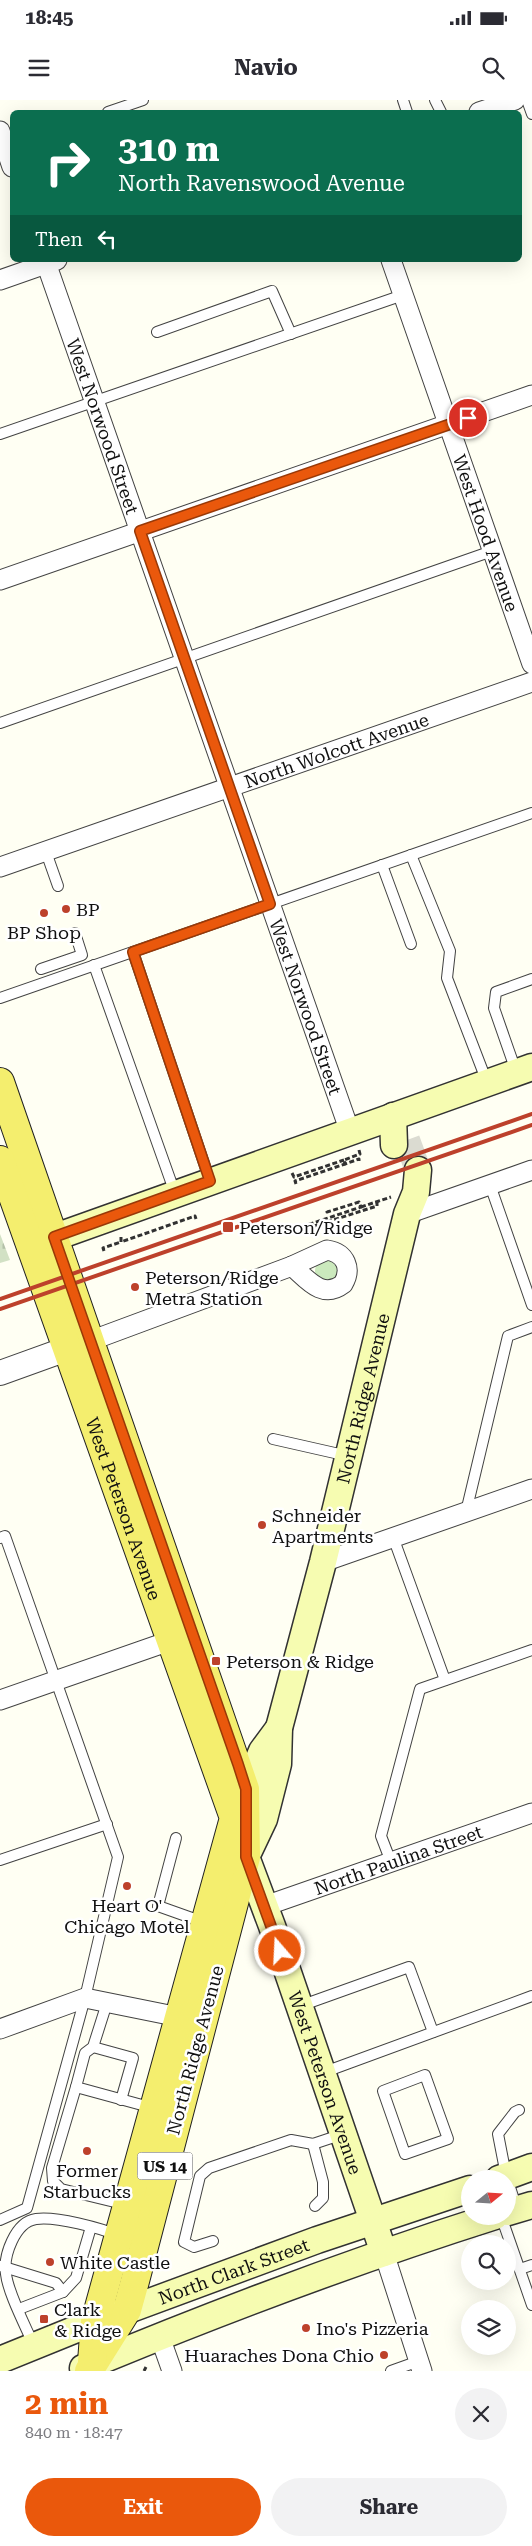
<!DOCTYPE html>
<html lang="en">
<head>
<meta charset="utf-8">
<style>
  :root { --surface:#fff; --page:#f2f2f3; --text:#2b2b33; --muted:#7c7c81; --accent:#ea580c }
  body { margin:0; font-family:"Roboto Serif",serif; background:var(--page); color:var(--text); height:100vh; display:flex; flex-direction:column; font-size:19px; white-space:nowrap }
  * { box-sizing:border-box; margin:0 }
  p { font-size:16px; color:var(--muted) }
  .icon { flex:none; width:28px; height:28px; fill:none; stroke:currentColor; stroke-width:2; stroke-linecap:round; stroke-linejoin:round }
  .map { position:relative; height:2271px; overflow:hidden }
  .drawer { display:flex; flex-direction:column; background:var(--surface); flex:1 }
  .drawer>* { flex:none }
  .hud { position:absolute; left:10px; top:10px; width:512px; height:152px; border-radius:8px; box-shadow:0 5px 20px #0002; background:#0b6e4f; color:#fff; overflow:hidden }
  .needle { width:32px; rotate:72deg }
  .tools { position:absolute; left:461px; top:2070px; display:grid; gap:10px }
  .tools a { display:grid; place-items:center; width:55px; height:55px; border-radius:50%; background:var(--surface); box-shadow:0 5px 20px #0002; font-size:25px }
  .pin { position:absolute; display:grid; place-items:center; width:42px; height:42px; color:#fff; margin:-21px; border:2px solid #fff; border-radius:50%; box-shadow:0 1px 5px #0007 }
  .me { position:absolute; width:55px; margin:-28px; rotate:341deg; stroke-linejoin:round; filter:drop-shadow(0 0 4px #0008) }
  .turn { display:flex; align-items:center; gap:18px; height:105px; padding:0 25px; font-size:22px }
  .turn .icon { width:65px; height:65px; stroke-width:2.5 }
  .turn b { display:block; font-size:35px; line-height:42px }
  .then { display:flex; align-items:center; height:48px; padding:0 25px; background:#0003; gap:10px; font-size:19px }
  .round { display:grid; place-items:center; flex:none; width:52px; height:52px; border-radius:26px; background:var(--page) }
  .overview { display:flex; align-items:center; justify-content:space-between; height:85px; padding:0 25px }
  h1 { font-size:30px; font-weight:700; line-height:38px; color:var(--accent) }
  .cta { display:flex; gap:10px; margin-top:auto; padding:10px 25px }
  .cta a { flex:1; height:58px; border-radius:30px; background:var(--accent); color:#fff; font-size:20px; font-weight:700; line-height:58px; text-align:center }
  .cta a+a { background:var(--page); color:var(--text) }
  .status { display:flex; justify-content:space-between; align-items:center; height:35px; padding:0 25px; background:var(--surface); direction:ltr }
  .status svg { height:14px; fill:currentColor }
  header { display:flex; justify-content:space-between; align-items:center; height:65px; padding:0 25px; background:var(--surface); font-size:22px; font-weight:700 }
  .map>svg:first-child { display:block }
  .grass { fill:#cbe9bd }
  .cemetery { fill:url(#cemetery-stones) }
  .lines { fill:none; stroke-linecap:round; stroke-linejoin:round }
  .secondary-tunnel { stroke:#dbdbd1; stroke-width:26; stroke-dasharray:26 13; stroke-linecap:butt }
  .service-casing { stroke:#434343; stroke-width:12 }
  .minor-casing { stroke:#434343; stroke-width:21 }
  .tertiary-casing { stroke:#434343; stroke-width:26 }
  .secondary-casing { stroke:#323232; stroke-width:29 }
  .primary-casing { stroke:#212121; stroke-width:30 }
  .path { stroke:#323232; stroke-width:3; stroke-dasharray:5 2.5; stroke-linecap:butt }
  .service { stroke:#fff; stroke-width:10 }
  .minor { stroke:#fff; stroke-width:19 }
  .tertiary { stroke:#fff; stroke-width:24 }
  .secondary { stroke:#f6fcb1; stroke-width:26 }
  .primary { stroke:#f4ee6e; stroke-width:28 }
  .rail { stroke:#bd412b; stroke-width:4 }
  .route-casing { stroke:#983908; stroke-width:12 }
  .route { stroke:#ea580c; stroke-width:9 }
  .poi-dot { fill:#bd412b; stroke:#fff; stroke-width:2 }
  .labels { text-anchor:middle; dominant-baseline:central; stroke-width:5; stroke-linejoin:round; paint-order:stroke }
  .shield { fill:#fff; stroke:#585858; stroke-width:1 }
  .shield-label { font-size:16px; font-weight:bold; fill:#101010 }
  .street-label { font-size:18px; fill:#101010; stroke:#fff }
  .poi-label { font-size:18px; fill:#101010; stroke:#fff; text-anchor:start }
</style>
</head>
<body>
<div class="status"><b>18:45</b><svg viewBox="0 0 49 12"><path d="M0 12V9h3v3zM5 12V6h3v6zM10 12V3h3v9zM15 12V0h3v12zM26 1h20v11H26zM47 4h2v5h-2z"/></svg></div>
<header><svg class="icon" aria-label="menu" viewBox="0 0 24 24"><path d="M4 6h16M4 12h16M4 18h16"/></svg>Navio<svg class="icon" aria-label="search" viewBox="0 0 24 24"><circle cx="10" cy="10" r="6"/><path d="M15 15l6 6"/></svg></header>
<div class="map">
<svg width="532" height="2271" viewBox="0 0 532 2271">
  <defs>
    <pattern id="cemetery-stones" width="16" height="16" patternUnits="userSpaceOnUse" patternTransform="scale(1.25)"><rect width="16" height="16" fill="#d2e1c4"/><path d="M2 7V4a2 2 0 0 1 4 0v3zM10 15v-3a2 2 0 0 1 4 0v3z" fill="#b3c0a7"/></pattern>
  </defs>
  <rect width="100%" height="100%" fill="#fffff3"/>
  <circle class="grass" cx="326" cy="1171" r="11"/>
  <path class="cemetery" d="M0 1134 10 1160 0 1163Z"/>
  <g class="lines">
    <path class="secondary-tunnel" d="M407 1040 418 1070"/>
    <g class="service-casing">
      <g id="service">
        <path d="M403 0 407 12"/>
        <path d="M435 0 441 12"/>
        <path d="M527 0 532 14"/>
        <path d="M108 12 143 0"/>
        <path d="M157 232 272 191 291 234"/>
        <path d="M0 334 403 195"/>
        <path d="M0 623 492 451"/>
        <path d="M46 752 58 786"/>
        <path d="M411 755 450 851 447 878 487 982"/>
        <path d="M382 765 411 844"/>
        <path d="M133 852 210 1081"/>
        <path d="M94 865 175 1093"/>
        <path d="M41 869 82 855 75 833"/>
        <path d="M0 898 532 713"/>
        <path d="M516 971 494 908 496 892 532 879"/>
        <path d="M490 1085 532 1205"/>
        <path d="M273 1339 348 1356"/>
        <path d="M466 1412 508 1236 532 1227"/>
        <path d="M393 1437 445 1580"/>
        <path d="M0 1438 5 1436 118 1757 85 1898 27 2108 0 2120"/>
        <path d="M176 1738 158 1806 203 1822"/>
        <path d="M0 1760 107 1724"/>
        <path d="M391 1762 381 1736 420 1589 532 1550"/>
        <path d="M107 1903 93 1947 85 1953 76 1987 153 2008"/>
        <path d="M300 1906 409 1867 433 1932"/>
        <path d="M93 1947 133 1958 121 2000"/>
        <path d="M322 1973 532 1896"/>
        <path d="M425 1975 448 2039 405 2054 383 1991Z"/>
        <path d="M76 1987 52 2068 53 2081 61 2089 127 2105"/>
        <path d="M313 2044 323 2082V2098L315 2106"/>
        <path d="M506 2075 498 2034 515 2012 519 2010"/>
        <path d="M508 2081 517 2109"/>
        <path d="M501 2116 532 2205"/>
        <path d="M213 2141 194 2147 184 2142 200 2076 209 2068 291 2040 313 2044 343 2034"/>
        <path d="M1 2166 56 2183 63 2192"/>
        <path d="M520 2169 532 2165"/>
        <path d="M19 2209 63 2192 76 2178 91 2127"/>
        <path d="M34 2246C26 2227 8 2193 6 2174 3 2156 15 2122 36 2119 56 2116 101 2128 119 2136"/>
        <path d="M391 2271 419 2261"/>
      </g>
    </g>
    <g class="minor-casing">
      <g id="minor">
        <path d="M479 12 515 0"/>
        <path d="M0 31 12 67"/>
        <path id="s1" d="M45 160 350 1032"/>
        <path id="s2" d="M391 160 532 564"/>
        <path d="M0 180 57 160"/>
        <path d="M0 480 532 295"/>
        <path id="s3" d="M0 767 532 582"/>
        <path d="M407 1114 532 1070"/>
        <path d="M327 1150C346 1153 352 1169 343 1184 322 1200 307 1179 292 1166Z"/>
        <path d="M90 1241 292 1166"/>
        <path d="M323 1462 532 1389"/>
        <path d="M0 1600 181 1537"/>
        <path id="s4" d="M265 1806 532 1713"/>
        <path d="M0 1929 85 1898 189 1919"/>
        <path d="M384 2153 422 2271"/>
        <path d="M160 2237 172 2271"/>
      </g>
    </g>
    <g class="tertiary-casing">
      <path id="tertiary" d="M0 1273 86 1242"/>
    </g>
    <g class="secondary-casing">
      <g id="secondary">
        <path d="M393 1016 394 1045"/>
        <path d="M33 1145 532 967"/>
        <path d="M239 1705 262 1651 279 1628"/>
        <path id="s5" d="M242 1746 272 1826 384 2153"/>
        <path id="s6" d="M246 1757 264 1719 278 1664 279 1628 323 1462 407 1114 416 1092 418 1070"/>
        <path d="M499 2079 532 2067"/>
        <path d="M508 2112 532 2105"/>
        <path id="s7" d="M0 2260 74 2230 317 2140 470 2089"/>
        <path d="M83 2268C218 2212 356 2160 495 2116"/>
      </g>
    </g>
    <g class="primary-casing">
      <g id="primary">
        <path d="M0 982 245 1689 246 1757 135 2181 127 2210 89 2271"/>
        <path id="s8" d="M0 1060 234 1718 95 2222 92 2262"/>
      </g>
    </g>
    <g class="path">
      <path d="M359 1050 360 1054 344 1060 345 1064 359 1059V1061"/>
      <path d="M292 1073 294 1077 344 1060"/>
      <path d="M296 1084 295 1081 345 1064"/>
      <path d="M361 1107 391 1097"/>
      <path d="M327 1111V1112L359 1102 361 1107 307 1125 308 1128 377 1106V1101"/>
      <path d="M121 1137V1142L195 1116 196 1119"/>
      <path d="M104 1151 103 1148 121 1142"/>
      <path d="M144 2271 146 2267"/>
    </g>
    <use href="#service" class="service"/>
    <use href="#minor" class="minor"/>
    <use href="#tertiary" class="tertiary"/>
    <use href="#secondary" class="secondary"/>
    <use href="#primary" class="primary"/>
    <g class="rail">
      <path d="M0 1199 532 1014"/>
      <path d="M0 1209 532 1025"/>
    </g>
  </g>
  <g class="lines">
    <g class="route-casing">
      <path id="route" d="M280 1851 246 1757V1689L238 1664 54 1137 210 1081 133 852 270 804 140 431 468 318"/>
    </g>
    <use href="#route" class="route"/>
  </g>
  <g class="poi-dot">
    <circle cx="66" cy="809" r="5"/>
    <circle cx="44" cy="813" r="5"/>
    <rect x="222" y="1121" width="12" height="12" rx="2.5"/>
    <circle cx="135" cy="1187" r="5"/>
    <circle cx="262" cy="1425" r="5"/>
    <rect x="211" y="1556" width="10" height="10" rx="2.5"/>
    <circle cx="127" cy="1786" r="5"/>
    <circle cx="87" cy="2051" r="5"/>
    <circle cx="50" cy="2162" r="5"/>
    <rect x="39" y="2214" width="10" height="10" rx="2.5"/>
    <circle cx="306" cy="2228" r="5"/>
    <circle cx="384" cy="2255" r="5"/>
  </g>
  <g class="labels">
    <rect class="shield" x="137.5" y="2052.5" width="55" height="27" rx="4"/>
    <g class="shield-label">
      <text x="165" y="2066">US 14</text>
    </g>
    <g class="street-label">
      <text stroke="none"><textPath href="#s1" startOffset="176">West Norwood Street</textPath></text>
      <text stroke="none"><textPath href="#s2" startOffset="289">West Hood Avenue</textPath></text>
      <text stroke="none"><textPath href="#s3" startOffset="356">North Wolcott Avenue</textPath></text>
      <text stroke="none"><textPath href="#s1" startOffset="791">West Norwood Street</textPath></text>
      <text stroke="none"><textPath href="#s6" startOffset="475">North Ridge Avenue</textPath></text>
      <text stroke="none"><textPath href="#s8" startOffset="370">West Peterson Avenue</textPath></text>
      <text stroke="none"><textPath href="#s4" startOffset="141">North Paulina Street</textPath></text>
      <text transform="translate(195 1950) rotate(-75)">North Ridge Avenue</text>
      <text stroke="none"><textPath href="#s5" startOffset="251">West Peterson Avenue</textPath></text>
      <text stroke="none"><textPath href="#s7" startOffset="250">North Clark Street</textPath></text>
    </g>
    <g class="poi-label">
      <text x="76" y="809">BP</text>
      <text x="44" y="832" text-anchor="middle">BP Shop</text>
      <text x="239" y="1127">Peterson/Ridge</text>
      <text x="145" y="1177">Peterson/Ridge<tspan x="145" dy="21">Metra Station</tspan></text>
      <text x="272" y="1415">Schneider<tspan x="272" dy="21">Apartments</tspan></text>
      <text x="226" y="1561">Peterson &amp; Ridge</text>
      <text x="127" y="1805" text-anchor="middle">Heart O'<tspan x="127" dy="21">Chicago Motel</tspan></text>
      <text x="87" y="2070" text-anchor="middle">Former<tspan x="87" dy="21">Starbucks</tspan></text>
      <text x="60" y="2162">White Castle</text>
      <text x="54" y="2209">Clark<tspan x="54" dy="21">&amp; Ridge</tspan></text>
      <text x="316" y="2228">Ino's Pizzeria</text>
      <text x="374" y="2255" text-anchor="end">Huaraches Dona Chio</text>
    </g>
  </g>
</svg>
<div class="tools">
<a><svg class="needle" viewBox="-14 -14 28 28"><path d="M0-13l5 13h-10z" fill="#e53935"/><path d="M0 13l5-13h-10z" fill="#7c7c81"/></svg></a>
<a><svg class="icon" aria-label="search" viewBox="0 0 24 24"><circle cx="10" cy="10" r="6"/><path d="M15 15l6 6"/></svg></a>
<a><svg class="icon" aria-label="layers" viewBox="0 0 24 24"><path d="M12 4l9 5-9 5-9-5zM3 14l9 5 9-5"/></svg></a>
</div>
<div class="pin" style="left:468px;top:318px;background:#d93025"><svg class="icon" aria-label="arrive" viewBox="0 0 24 24"><path d="M6 21V4h12l-3 4 3 4H6"/></svg></div>
<svg class="me" style="left:280px;top:1851px" viewBox="-20 -20 40 40"><circle r="17" fill="#ea580c" stroke="#fff" stroke-width="3"/><path d="M0-11L8 9 0 5-8 9z" fill="#fff"/></svg>
<div class="hud">
<div class="turn"><svg class="icon" aria-label="right" viewBox="0 0 24 24"><path d="M7 20v-9h11M14 6l5 5-5 5"/></svg><div><b>310 m</b>North Ravenswood Avenue</div></div>
<div class="then">Then<svg class="icon" aria-label="left" viewBox="0 0 24 24"><path d="M17 20v-9H6M10 6l-5 5 5 5"/></svg></div>
</div>
</div>
<section class="drawer">
<div class="overview"><div><h1>2 min</h1><p>840 m · 18:47</p></div><a class="round"><svg class="icon" aria-label="close" viewBox="0 0 24 24"><path d="M6 6l12 12M18 6L6 18"/></svg></a></div>
<div class="cta"><a>Exit</a><a>Share</a></div>
</section>
</body>
</html>
